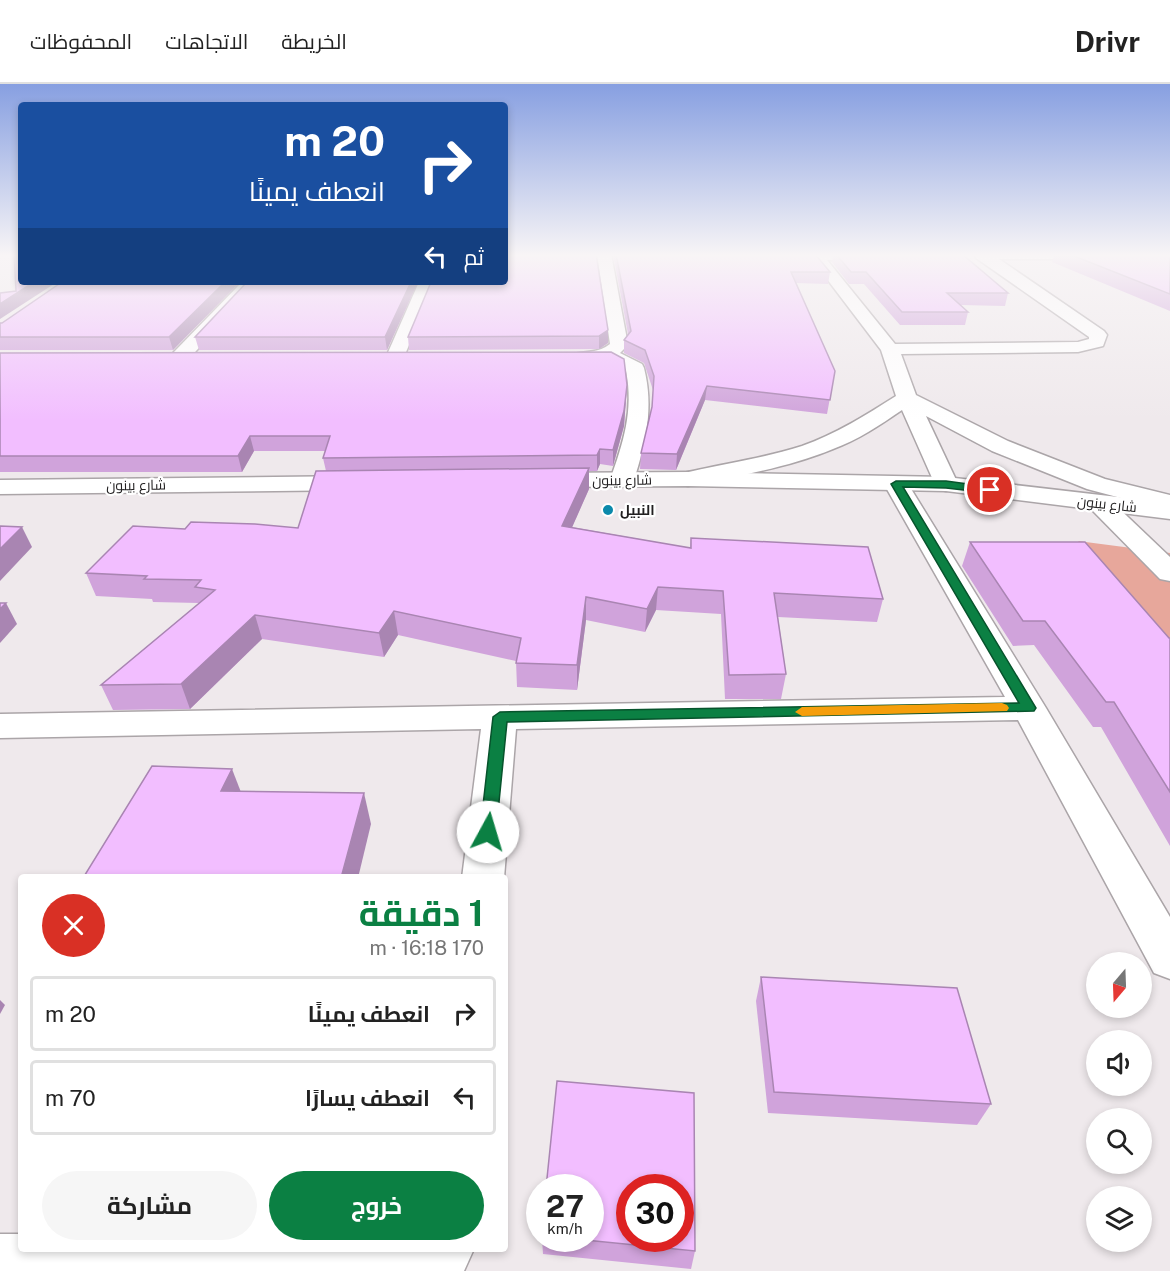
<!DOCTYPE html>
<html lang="ar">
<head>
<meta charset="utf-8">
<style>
  :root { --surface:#fff; --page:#f6f6f6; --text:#222; --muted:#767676; --line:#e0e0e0; --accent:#0b8043 }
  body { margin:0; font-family:"Public Sans",Cairo,sans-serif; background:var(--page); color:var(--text); direction:rtl; height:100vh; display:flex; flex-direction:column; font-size:22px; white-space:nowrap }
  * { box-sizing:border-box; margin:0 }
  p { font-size:20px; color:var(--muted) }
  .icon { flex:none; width:33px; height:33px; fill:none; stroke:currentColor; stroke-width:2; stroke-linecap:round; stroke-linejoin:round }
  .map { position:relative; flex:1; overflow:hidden; direction:ltr }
  .panel { position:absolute; left:18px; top:790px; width:490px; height:378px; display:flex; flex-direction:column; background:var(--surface); border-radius:6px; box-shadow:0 3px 9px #0003; direction:rtl }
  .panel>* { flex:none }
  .guide { position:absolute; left:18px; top:18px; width:490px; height:183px; border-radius:6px; box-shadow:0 3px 9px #0003; direction:rtl; background:#1a4fa0; color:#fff; overflow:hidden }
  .needle { width:39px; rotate:199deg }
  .tools { position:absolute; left:1086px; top:868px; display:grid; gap:12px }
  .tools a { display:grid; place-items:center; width:66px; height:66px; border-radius:50%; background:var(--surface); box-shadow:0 3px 9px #0003; font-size:30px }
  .speed { position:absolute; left:526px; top:1090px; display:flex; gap:12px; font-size:30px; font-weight:700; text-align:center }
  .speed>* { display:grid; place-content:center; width:78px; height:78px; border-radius:50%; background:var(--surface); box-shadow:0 3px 9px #0003; line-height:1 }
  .speed small { font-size:15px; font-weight:400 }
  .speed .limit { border:9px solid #d22; background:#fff; color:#111 }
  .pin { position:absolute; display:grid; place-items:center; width:51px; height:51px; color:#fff; margin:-26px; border:3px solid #fff; border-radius:50%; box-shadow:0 2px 6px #0007 }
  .me { position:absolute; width:66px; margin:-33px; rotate:6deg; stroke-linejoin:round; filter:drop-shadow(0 0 4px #0008) }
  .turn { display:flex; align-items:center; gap:21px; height:126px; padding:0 24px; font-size:27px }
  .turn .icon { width:78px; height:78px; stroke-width:2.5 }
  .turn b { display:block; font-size:42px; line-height:51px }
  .then { display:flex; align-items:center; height:57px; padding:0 24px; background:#0003; gap:12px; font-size:22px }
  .round { display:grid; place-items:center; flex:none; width:63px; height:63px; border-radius:32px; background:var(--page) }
  .headline { display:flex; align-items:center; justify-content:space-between; height:102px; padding:0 24px }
  h1 { font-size:36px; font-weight:700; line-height:45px; color:var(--accent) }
  .button { display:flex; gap:12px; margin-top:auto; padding:12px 24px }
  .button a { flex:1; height:69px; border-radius:36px; background:var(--accent); color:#fff; font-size:24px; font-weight:700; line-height:69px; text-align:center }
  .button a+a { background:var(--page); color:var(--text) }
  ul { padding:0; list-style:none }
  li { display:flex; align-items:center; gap:18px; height:75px; margin:0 12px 9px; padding:0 12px; border:3px solid var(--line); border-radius:6px }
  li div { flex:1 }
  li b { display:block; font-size:22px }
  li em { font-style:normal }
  header { display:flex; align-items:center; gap:36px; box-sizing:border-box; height:84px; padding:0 30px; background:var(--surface); border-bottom:2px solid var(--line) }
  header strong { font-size:28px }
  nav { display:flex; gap:33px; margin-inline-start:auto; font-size:21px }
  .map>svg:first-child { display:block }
  .green { fill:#e7a79b }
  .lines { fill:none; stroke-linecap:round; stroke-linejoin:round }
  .minor-casing { stroke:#aba5a8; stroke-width:3 }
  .tertiary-casing { stroke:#aba5a8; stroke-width:3 }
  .minor { fill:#fff; fill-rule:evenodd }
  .tertiary { fill:#fff; fill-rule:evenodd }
  .wall { fill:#d0a3db }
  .shaded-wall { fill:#a985b2 }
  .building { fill:#f2beff; stroke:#a985b2; stroke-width:1.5; fill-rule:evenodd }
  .route { fill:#0b8043; stroke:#07532c; stroke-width:1.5 }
  .slow { fill:#f59e0b }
  .poi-dot { fill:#0b89ab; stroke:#fff; stroke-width:2 }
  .labels { text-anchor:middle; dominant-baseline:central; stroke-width:4.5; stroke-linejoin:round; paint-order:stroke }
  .far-street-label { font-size:14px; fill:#222021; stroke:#fff }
  .far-poi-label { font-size:14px; font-weight:bold; fill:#222021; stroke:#fff; text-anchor:start }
</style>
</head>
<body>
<header>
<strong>Drivr</strong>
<nav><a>الخريطة</a><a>الاتجاهات</a><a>المحفوظات</a></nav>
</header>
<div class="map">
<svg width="1170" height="1187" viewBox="0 0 1170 1187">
  <rect width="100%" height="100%" fill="#efe9ec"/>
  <path class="green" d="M1078 457 1170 469V564Z"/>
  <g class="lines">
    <g class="minor-casing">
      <g id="minor">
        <path d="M597 170H611L628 261 620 269 642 280 644 284C654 324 646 358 634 396L631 401 622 403 613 401 610 396C623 360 634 326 626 287 604 273 596 283 574 278L572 274 574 270C589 267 598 269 610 260Z"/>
        <path d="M808 170H883V175L878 176H827L895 260 1078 258 1089 255V253L976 174 975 170H1170V175H999L1104 247 1107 251 1103 262 1078 268 901 270 916 311 1008 357 1105 395 1170 411V427L1087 405 992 367 926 332 958 400 955 405 946 407 937 405 902 326C880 341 858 356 833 365 787 384 737 392 688 402L680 400 676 395 680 390C720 380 762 375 802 362 836 350 866 331 896 312L881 266Z"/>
        <path d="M242 198H258L187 277H173L171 273 173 269Z"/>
        <path d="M419 198H435L404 273 402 277H388L386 273Z"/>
        <path d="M896 393 905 395 908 400 1046 624 1170 833V895L1154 889 1018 636 516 645 504 794H462L481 645 0 654V630L1005 613 884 400 887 395Z"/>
        <path d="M1099 411 1108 414 1170 473V497L1160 495 1090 424 1086 419 1090 414Z"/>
        <path d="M0 1150H21V1166L473 1167 464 1187H0Z"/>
      </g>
    </g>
    <g class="tertiary-casing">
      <g id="tertiary">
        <path d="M688 388 946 393 1170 419V435L946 407 688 402 545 403 536 401 533 396 536 391 545 389Z"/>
        <path d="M358 392 367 394 370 399 367 404 358 406 0 410V396Z"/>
      </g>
    </g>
    <use href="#minor" class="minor"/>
    <use href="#tertiary" class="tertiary"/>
  </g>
  <g class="wall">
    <path d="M506 170 608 259 599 265 409 266 408 253Z"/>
    <path d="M613 170H815L830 188 828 200 796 199 835 287 827 330 705 316 676 386 640 385 641 369 652 324 653 306 644 279 624 269V256L628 250Z"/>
    <path d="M833 170H962L1008 209 1005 222 961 221 968 228 965 241H900L864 200H849L832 178Z"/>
    <path d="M1055 170H1170V227L1052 178Z"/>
    <path d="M240 198 173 266H0V239Z"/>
    <path d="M418 198 387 266H199L195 253Z"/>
    <path d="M0 269 627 301 624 342 613 382 600 380 597 387H589V405L572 443 690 464 691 454 883 515 877 538 778 533 786 590 781 615H725L721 530 656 526 645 548 586 536 577 606 517 603 516 577 398 551 384 573 262 555 190 625 113 626 101 601 199 519 153 518 152 515 96 512 86 489 185 445 298 444 326 387 323 374 325 367H254L242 388H0Z"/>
    <path d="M970 458 1170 554V762L1101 643H1093L1034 561 1013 562 962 482Z"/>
    <path d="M761 893 991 1020 977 1041 768 1029 756 917Z"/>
    <path d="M542 1155H591L695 1167 691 1185 543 1170Z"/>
  </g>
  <g class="shaded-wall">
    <path d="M34 198H57L0 235V220Z"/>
    <path d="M225 198H240L173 266 169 253Z"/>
    <path d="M411 198H418L387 266 385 253Z"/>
    <path d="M608 246V259L599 265V252Z"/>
    <path d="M627 301 624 342 613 382V366Z"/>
    <path d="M707 302 705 316 676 386 677 370Z"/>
    <path d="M250 352 254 367 242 388 238 372Z"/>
    <path d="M600 365V380L597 387V371Z"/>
    <path d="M589 384V405L563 464 562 442Z"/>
    <path d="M22 443 32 463 0 497V465Z"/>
    <path d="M658 503 656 526 645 548 647 525Z"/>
    <path d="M586 513V536L577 606V581Z"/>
    <path d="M6 519 17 540 0 559V525Z"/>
    <path d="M394 527 398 551 384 573 379 549Z"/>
    <path d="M255 531 262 555 190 625 181 600Z"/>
    <path d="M232 685 244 716 221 707Z"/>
    <path d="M364 709 371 740 358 794H341Z"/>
    <path d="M0 916 5 921 0 930Z"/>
  </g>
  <g class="building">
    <path d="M14 170H21V198H34L0 220V209L16 207Z"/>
    <path d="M506 170H596L608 246 599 252 408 253 431 198H506Z"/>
    <path d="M616 170H815L830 188H791L835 287 830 316 707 302 677 370 641 369 652 323 654 292 645 266 624 256 631 247Z"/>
    <path d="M836 170H962L1008 209H947L968 228H902L866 188H851Z"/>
    <path d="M1069 170H1170V210Z"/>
    <path d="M62 198H225L169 253H0V239H2Z"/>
    <path d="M247 198H411L385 253H195Z"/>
    <path d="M611 268 624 275 627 301 624 327 613 366 600 365 597 371 323 374 330 352H250L238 372H0V269Z"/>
    <path d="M589 384 562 442 691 464V454L868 463 883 515 774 509 786 590 729 591 723 507 658 503 647 525 586 513 577 581 516 579 521 554 394 527 379 549 255 531 181 600 101 601 215 506 195 503 201 496 144 495 147 492 86 489 133 442 185 445 191 438 255 440 298 444 316 387Z"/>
    <path d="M0 442 22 443 0 465Z"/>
    <path d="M970 458H1085L1169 554H1170V708L1114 618H1106L1045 537H1023Z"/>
    <path d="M0 519H6L0 525Z"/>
    <path d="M152 682 232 685 221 707 364 709 341 794H83Z"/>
    <path d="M761 893 957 904 991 1020 774 1008Z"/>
    <path d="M557 997 694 1009 695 1167 575 1155H591V1104H546ZM630 1104H681V1155H630Z"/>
  </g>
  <linearGradient id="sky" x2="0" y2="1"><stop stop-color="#879fe1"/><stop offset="0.51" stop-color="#f8f5f6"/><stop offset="1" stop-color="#f8f5f6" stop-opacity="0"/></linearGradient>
  <rect width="1170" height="336" fill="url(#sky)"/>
  <path class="route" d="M896 397H946L990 403 995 406 990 409 946 404 903 403 1036 624 1034 627 507 638 496 748 494 752 488 754 482 752 480 748 493 633 500 628 1019 619 891 400Z"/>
  <path class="slow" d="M1002 619 1007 621 1009 624 1007 627 802 632 795 628 802 623Z"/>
  <circle class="poi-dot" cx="608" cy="426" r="6"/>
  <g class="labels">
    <g class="far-street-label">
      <text transform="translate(622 396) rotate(-1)">شارع بينون</text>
      <text transform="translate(136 401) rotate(-1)">شارع بينون</text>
      <text transform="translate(1107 420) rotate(6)">شارع بينون</text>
    </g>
    <g class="far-poi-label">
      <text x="620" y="426">النبيل</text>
    </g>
  </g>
</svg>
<div class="tools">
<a><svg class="needle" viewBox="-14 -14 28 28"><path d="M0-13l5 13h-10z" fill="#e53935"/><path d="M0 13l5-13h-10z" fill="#767676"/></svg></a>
<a><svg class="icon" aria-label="sound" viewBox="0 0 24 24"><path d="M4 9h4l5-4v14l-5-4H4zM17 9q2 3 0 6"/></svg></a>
<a><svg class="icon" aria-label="search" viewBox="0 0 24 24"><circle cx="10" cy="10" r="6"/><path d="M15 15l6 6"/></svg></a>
<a><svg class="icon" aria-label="layers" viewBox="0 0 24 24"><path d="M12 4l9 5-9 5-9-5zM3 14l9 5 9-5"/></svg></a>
</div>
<div class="speed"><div>27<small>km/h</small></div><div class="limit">30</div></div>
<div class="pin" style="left:990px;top:406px;background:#d93025"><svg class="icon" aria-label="arrive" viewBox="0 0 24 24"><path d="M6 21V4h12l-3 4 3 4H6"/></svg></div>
<svg class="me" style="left:488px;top:748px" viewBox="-20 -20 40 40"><circle r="19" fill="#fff"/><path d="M0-13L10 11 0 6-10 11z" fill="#0b8043"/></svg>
<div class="guide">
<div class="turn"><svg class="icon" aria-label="right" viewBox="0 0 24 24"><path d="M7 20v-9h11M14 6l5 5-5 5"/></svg><div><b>20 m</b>انعطف يمينًا</div></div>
<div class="then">ثم<svg class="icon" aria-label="left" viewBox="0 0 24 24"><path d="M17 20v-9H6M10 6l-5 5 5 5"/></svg></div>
</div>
<section class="panel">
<div class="headline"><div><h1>1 دقيقة</h1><p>170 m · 16:18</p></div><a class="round" style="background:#d93025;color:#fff"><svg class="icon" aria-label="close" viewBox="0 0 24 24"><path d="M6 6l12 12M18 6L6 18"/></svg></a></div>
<ul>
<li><svg class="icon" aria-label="right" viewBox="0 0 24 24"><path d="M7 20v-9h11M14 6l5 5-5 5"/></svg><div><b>انعطف يمينًا</b></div><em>20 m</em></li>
<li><svg class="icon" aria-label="left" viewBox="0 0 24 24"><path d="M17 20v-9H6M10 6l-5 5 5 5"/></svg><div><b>انعطف يسارًا</b></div><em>70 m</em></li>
</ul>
<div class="button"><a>خروج</a><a>مشاركة</a></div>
</section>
</div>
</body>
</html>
